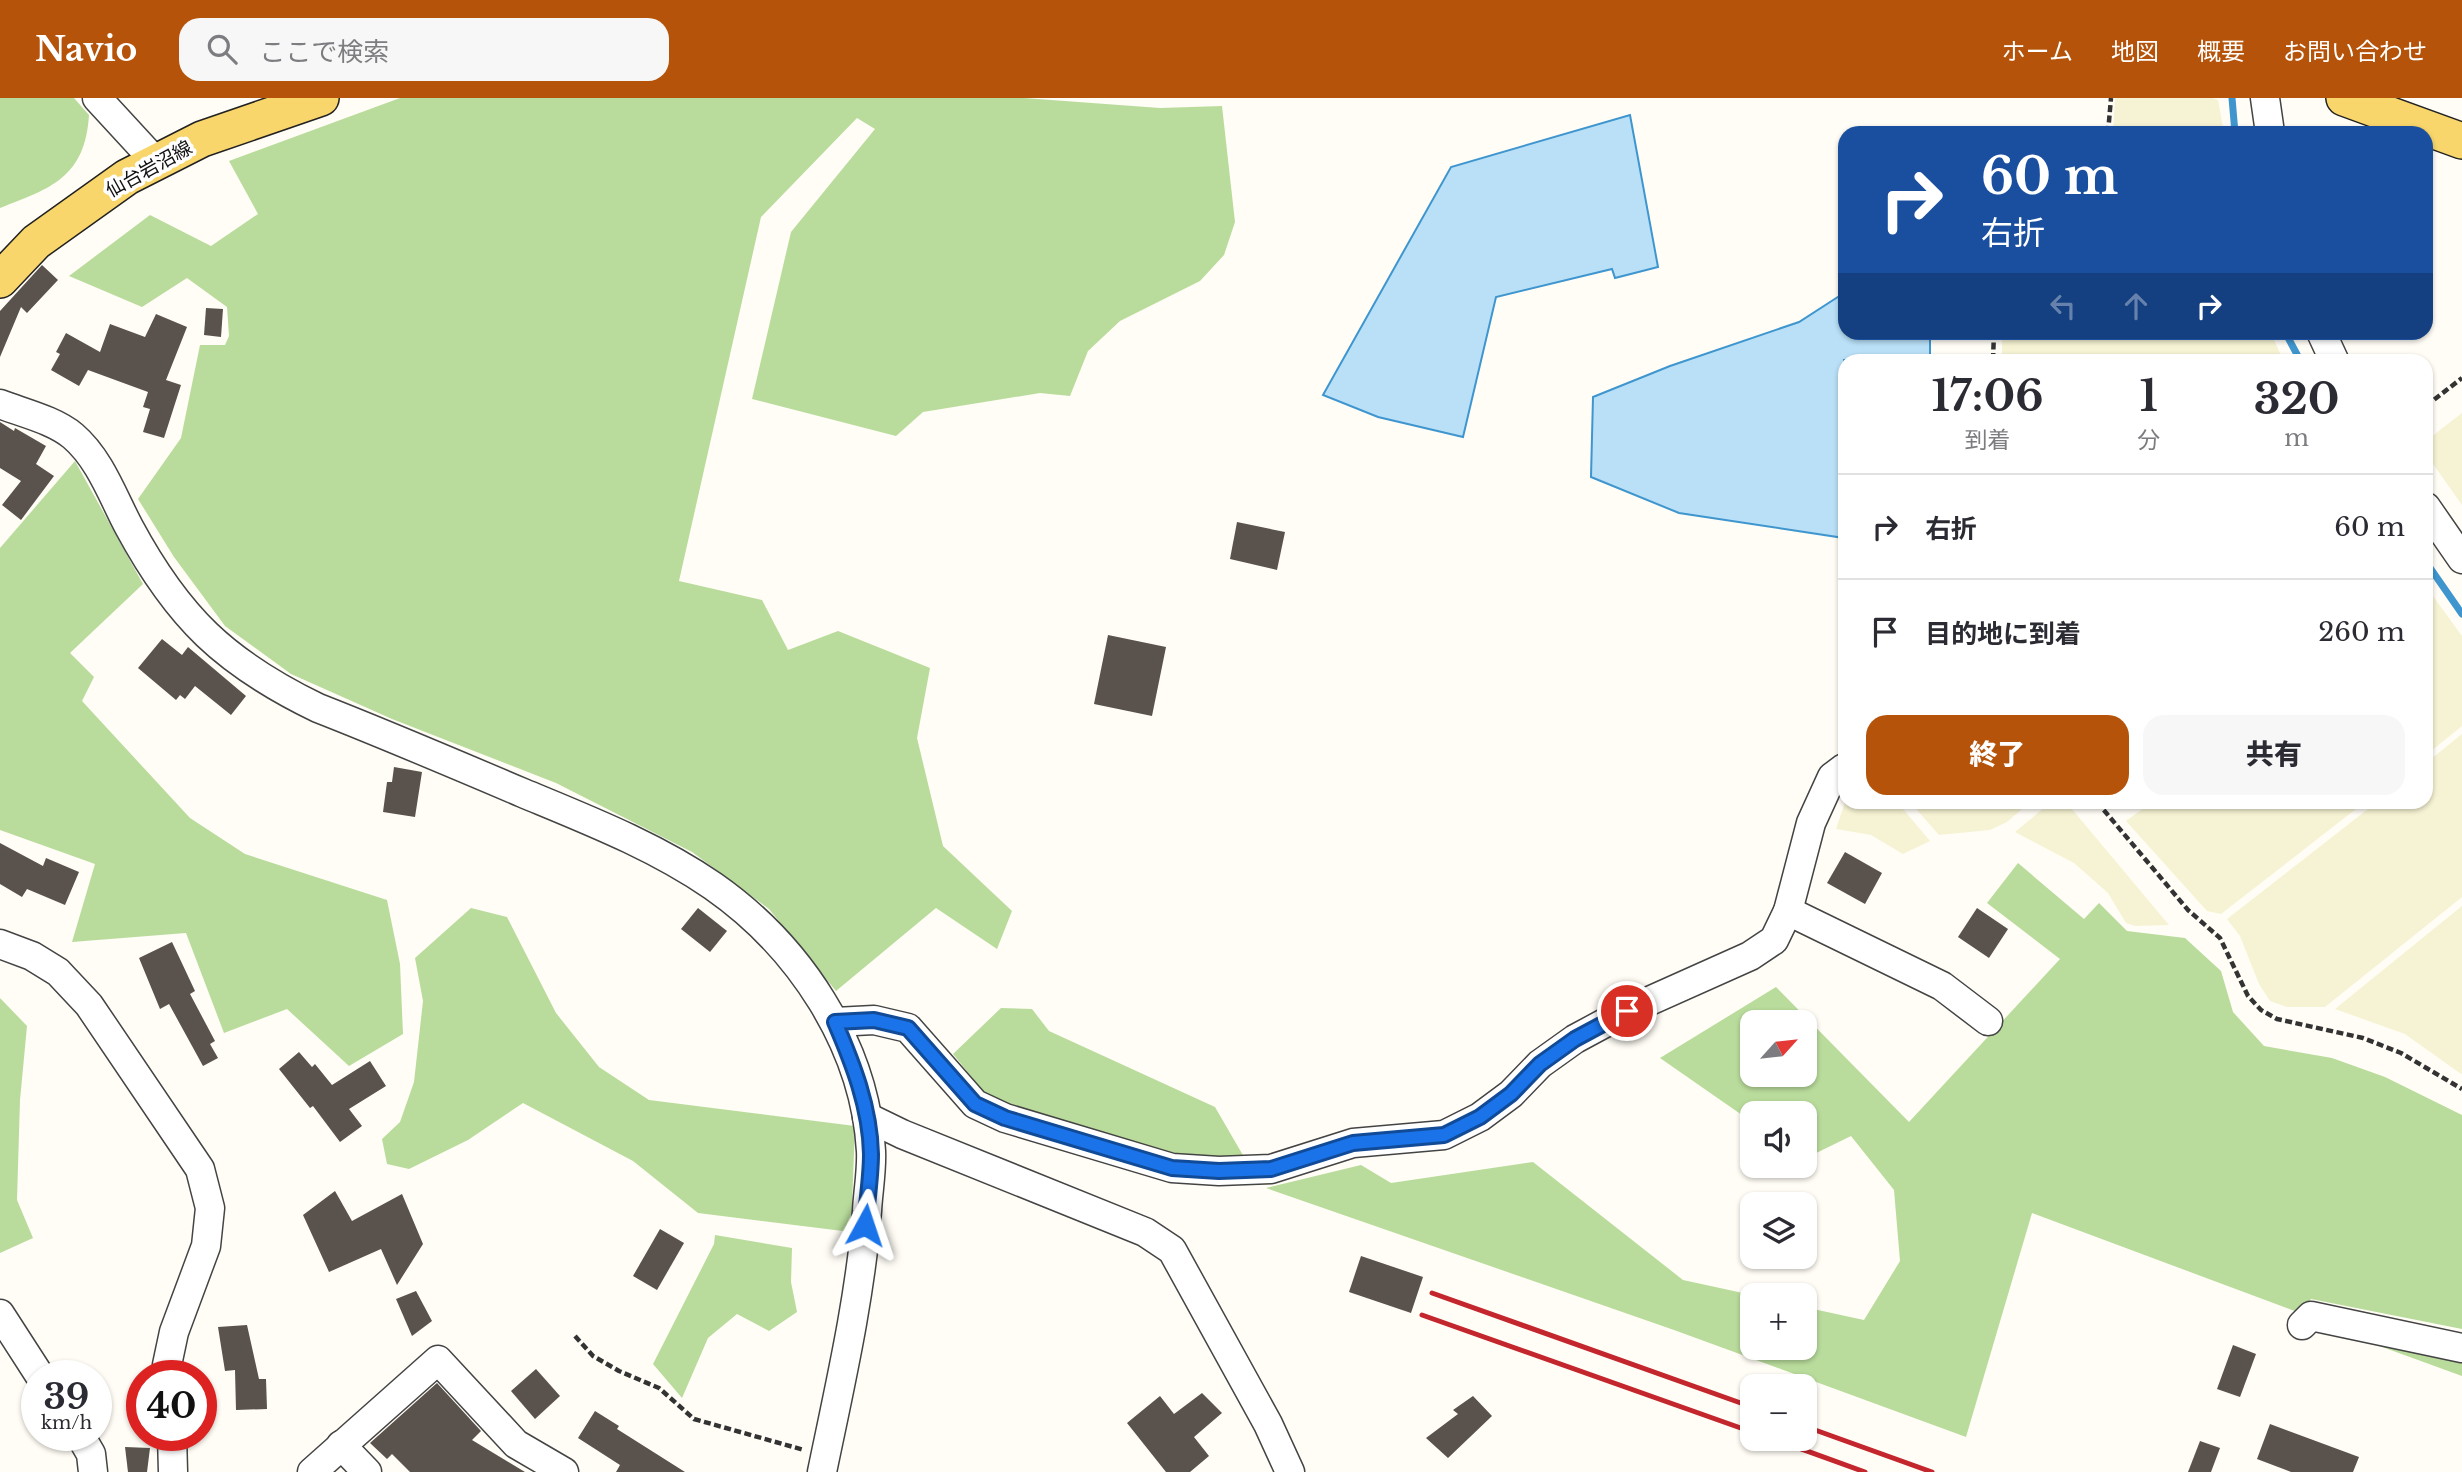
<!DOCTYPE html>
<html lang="ja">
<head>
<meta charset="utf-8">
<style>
  :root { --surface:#fff; --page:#f7f7f7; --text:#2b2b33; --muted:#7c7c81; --line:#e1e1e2; --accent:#b45309 }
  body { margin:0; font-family:"Libre Baskerville","Noto Sans JP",serif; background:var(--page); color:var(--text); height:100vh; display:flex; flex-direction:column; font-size:26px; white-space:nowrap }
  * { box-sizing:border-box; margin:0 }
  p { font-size:23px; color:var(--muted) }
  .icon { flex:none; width:38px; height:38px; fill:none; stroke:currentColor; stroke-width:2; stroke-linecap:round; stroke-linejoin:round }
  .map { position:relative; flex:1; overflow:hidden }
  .details { position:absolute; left:1838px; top:256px; width:595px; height:455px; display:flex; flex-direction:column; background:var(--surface); border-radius:21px; box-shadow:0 2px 5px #0004 }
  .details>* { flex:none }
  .guide { position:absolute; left:1838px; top:28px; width:595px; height:214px; border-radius:21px; box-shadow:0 2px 5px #0004; background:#1a4fa0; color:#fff; overflow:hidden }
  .needle { width:46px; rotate:63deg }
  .buttons { position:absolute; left:1740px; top:912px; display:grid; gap:14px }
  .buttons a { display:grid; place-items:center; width:77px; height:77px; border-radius:14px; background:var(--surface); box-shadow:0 2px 5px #0004; font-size:35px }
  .speed { position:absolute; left:21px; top:1262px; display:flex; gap:14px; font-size:35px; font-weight:700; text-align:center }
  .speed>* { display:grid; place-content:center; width:91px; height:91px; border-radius:50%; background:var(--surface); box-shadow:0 2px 5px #0004; line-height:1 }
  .speed small { font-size:18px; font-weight:400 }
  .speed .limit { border:10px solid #d22; background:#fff; color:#111 }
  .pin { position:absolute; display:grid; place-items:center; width:60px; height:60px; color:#fff; margin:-30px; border:4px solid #fff; border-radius:50%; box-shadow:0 2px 7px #0007 }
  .me { position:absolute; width:77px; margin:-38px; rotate:5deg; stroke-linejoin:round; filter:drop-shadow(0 0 5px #0008) }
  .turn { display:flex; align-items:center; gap:24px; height:147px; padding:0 28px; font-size:32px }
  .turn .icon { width:91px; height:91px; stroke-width:2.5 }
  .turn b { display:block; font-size:49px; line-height:60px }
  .lanes { display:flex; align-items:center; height:66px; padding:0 28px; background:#0003; justify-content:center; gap:35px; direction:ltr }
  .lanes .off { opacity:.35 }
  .eta { display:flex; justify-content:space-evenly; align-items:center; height:119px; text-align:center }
  .eta b { font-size:42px; font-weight:800; line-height:49px }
  .primary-button { display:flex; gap:14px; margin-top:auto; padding:14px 28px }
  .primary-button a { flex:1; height:80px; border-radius:21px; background:var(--accent); color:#fff; font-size:28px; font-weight:800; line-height:80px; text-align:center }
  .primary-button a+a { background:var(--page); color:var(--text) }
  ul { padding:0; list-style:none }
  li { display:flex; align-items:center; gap:21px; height:105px; padding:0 28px; border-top:2px solid var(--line) }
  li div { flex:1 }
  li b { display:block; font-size:26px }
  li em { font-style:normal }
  header { display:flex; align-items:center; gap:42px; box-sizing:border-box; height:98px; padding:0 35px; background:var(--accent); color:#fff }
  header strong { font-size:33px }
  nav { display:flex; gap:38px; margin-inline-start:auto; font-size:24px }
  .search { width:490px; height:63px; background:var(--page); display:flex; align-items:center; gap:18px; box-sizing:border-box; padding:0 24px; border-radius:21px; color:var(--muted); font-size:26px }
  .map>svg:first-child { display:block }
  .farmland { fill:#f6f3d4 }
  .forest { fill:#b9dc9c; fill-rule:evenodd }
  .water { fill:#b9e0f7; stroke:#3f96cf; stroke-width:2 }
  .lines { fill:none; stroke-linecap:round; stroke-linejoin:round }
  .stream { stroke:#3f96cf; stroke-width:7 }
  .building { fill:#5a524d }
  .minor-casing { stroke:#444; stroke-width:31 }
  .major-casing { stroke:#222; stroke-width:38 }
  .path { stroke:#333; stroke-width:4.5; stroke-dasharray:7 3.5; stroke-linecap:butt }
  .minor { stroke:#fff; stroke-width:28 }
  .major { stroke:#f9d66b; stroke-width:35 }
  .rail { stroke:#c4262e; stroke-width:5 }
  .route-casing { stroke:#114b97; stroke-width:18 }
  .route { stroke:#1a73e8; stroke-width:12 }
  .labels { text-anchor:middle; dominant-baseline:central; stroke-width:7; stroke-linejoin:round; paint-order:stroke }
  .street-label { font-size:19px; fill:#111; stroke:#fff }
</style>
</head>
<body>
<header>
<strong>Navio</strong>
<div class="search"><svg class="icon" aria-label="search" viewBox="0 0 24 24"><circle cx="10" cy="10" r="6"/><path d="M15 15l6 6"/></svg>ここで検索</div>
<nav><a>ホーム</a><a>地図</a><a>概要</a><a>お問い合わせ</a></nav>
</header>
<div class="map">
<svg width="2462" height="1374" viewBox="0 0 2462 1374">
  <rect width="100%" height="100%" fill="#fffdf5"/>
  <g class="farmland">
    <path d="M2115 0H2213L2218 2 2224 35H2113Z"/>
    <path d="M2002 235H2271L2283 262H2002Z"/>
    <path d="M2462 315V407L2426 356V343Z"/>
    <path d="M2427 490 2462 538V628L2426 657Z"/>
    <path d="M2462 636V799L2325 909H2287L2270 903 2259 886 2240 838 2227 821 2377 704H2426V665Z"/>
    <path d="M1845 704H1897L1930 743 1903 756 1871 737 1836 731Z"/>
    <path d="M1910 704H2030L2007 724 1990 732 1939 737Z"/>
    <path d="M2051 704H2066L2169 827 2135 828 2126 825 2108 795 2074 765 2015 734Z"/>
    <path d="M2152 704H2365L2221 816 2207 813 2126 723Z"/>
    <path d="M2462 808V975L2461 976 2405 936 2335 911Z"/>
  </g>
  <g class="forest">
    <path d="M0 0H74L89 17C85 79 52 90 0 110Z"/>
    <path d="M400 0H1024L1160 10 1222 8 1235 124 1224 157 1200 183 1120 223 1088 253 1070 298 1040 295 923 314 896 338 752 301 791 134 875 31 857 20 761 119 679 483 762 502 788 552 838 533 930 570 917 640 943 748 1012 813 997 851 936 810 836 893 769 811 692 754 556 685 392 621 291 576 225 528 174 459 138 401 181 340 200 247H225L229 238 227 209 187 180 142 209 69 178 150 117 211 148 258 116 229 63Z"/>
    <path d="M75 363 143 486 70 555 94 579 82 603 190 720 245 756 387 802 400 866 403 936 349 968 287 911 224 935 186 835 72 844 95 766 0 732V450Z"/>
    <path d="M2018 765 2084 821 2099 805 2127 833 2185 840 2221 873 2233 914 2264 948 2332 960 2385 979 2462 1017V1231L2311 1201 2300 1215 2032 1115 1966 1339 1674 1232 1266 1090 1361 1067 1391 1085 1533 1064 1683 1182 1752 1197V1250H1804V1209L1864 1222 1900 1163 1894 1092 1851 1038 1804 1061V1015H1752V1024L1660 960 1776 889 1909 1024 2060 861 1987 805ZM1752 924H1804V976H1752Z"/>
    <path d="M471 810 507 819 556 915 599 969 649 1002 855 1028 851 1134 698 1115 633 1063 523 1005 468 1042 409 1071 387 1066 382 1041 400 1024 414 984 423 903 415 860Z"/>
    <path d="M0 900 27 928 20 1002 17 1102 33 1140 0 1155Z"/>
    <path d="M1001 910 1032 911 1049 933 1215 1009 1244 1059 1182 1058 1111 1041 1025 1015 986 997 953 956Z"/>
    <path d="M715 1137 792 1150 791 1184 797 1214 769 1233 737 1216 708 1240 682 1300 653 1266 714 1146Z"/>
    <path d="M2341 1234 2462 1259V1278Z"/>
  </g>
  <g class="water">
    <path d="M1630 17 1658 169 1615 180 1612 171 1496 199 1463 339 1378 319 1323 297 1451 69Z"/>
    <path d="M1844 195V234L1930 235V262H1844V440L1679 415 1591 379 1593 299 1670 268 1799 224Z"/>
  </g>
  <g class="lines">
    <g class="stream">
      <path d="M2232 0 2235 35"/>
      <path d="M2285 234 2300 262"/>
      <path d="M2426 464 2462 516"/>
    </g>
  </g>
  <g class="building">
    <path d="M42 167 58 182 27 215 21 209 0 259V213Z"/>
    <path d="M206 210 223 211 221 239 204 237Z"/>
    <path d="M156 216 187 229 166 282 181 287 164 340 143 334 150 311 143 309 148 294 88 272 79 288 51 272 60 256 56 254 66 235 100 254 110 226 145 239Z"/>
    <path d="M0 324 14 333 15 330 46 348 36 366 54 378 21 422 2 407 21 383 0 370Z"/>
    <path d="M1237 424 1285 434 1277 472 1230 461Z"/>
    <path d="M1108 537 1166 549 1152 618 1094 606Z"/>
    <path d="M162 541 182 557 188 549 246 598 231 617 195 588 185 601 180 597 176 602 138 570Z"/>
    <path d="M394 669 422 674 415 719 383 714 387 684H392Z"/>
    <path d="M0 745 43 768 46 760 79 774 65 807 27 791 22 799 0 786Z"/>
    <path d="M1845 754 1882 775 1865 806 1827 785Z"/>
    <path d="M698 810 727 833 710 854 681 831Z"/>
    <path d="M1977 810 2008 831 1989 860 1958 839Z"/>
    <path d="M172 844 195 893 190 896 215 943 210 946 218 960 203 968 169 906 160 911 139 860Z"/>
    <path d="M299 954 312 969 315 966 332 987 370 963 386 988 349 1011 362 1028 340 1044 313 1008 310 1010 279 971Z"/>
    <path d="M335 1093 352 1123 402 1096 423 1146 397 1187 381 1151 329 1174 303 1117Z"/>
    <path d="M660 1131 684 1145 657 1192 633 1178Z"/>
    <path d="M1361 1158 1423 1179 1411 1215 1349 1194Z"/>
    <path d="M416 1193 432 1223 412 1238 396 1201Z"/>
    <path d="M247 1227 259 1281H266L267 1311 236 1312 235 1272 225 1273 218 1229Z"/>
    <path d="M2233 1247 2256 1256 2240 1299 2217 1291Z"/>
    <path d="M536 1271 560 1298 535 1321 511 1293Z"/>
    <path d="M437 1285 481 1333 472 1342 525 1374H410L392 1356 387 1361 370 1345Z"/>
    <path d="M1202 1295 1222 1315 1194 1339 1209 1358 1190 1374H1166L1127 1325 1160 1298 1174 1316Z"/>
    <path d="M1473 1298 1492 1318 1448 1360 1426 1340 1458 1316 1453 1312Z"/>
    <path d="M595 1313 619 1328 617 1331 685 1374H616L620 1367 578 1340Z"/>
    <path d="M2270 1326 2359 1359 2353 1374H2291L2257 1361Z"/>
    <path d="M2200 1343 2220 1350 2211 1374H2188Z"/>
    <path d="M125 1349 150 1350 147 1374H128Z"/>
  </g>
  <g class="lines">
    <g class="minor-casing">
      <g id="minor">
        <path d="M97 0 155 63"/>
        <path d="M2265 0 2270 35"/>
        <path d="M2321 234 2334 262"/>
        <path d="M0 306C23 315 54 322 73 338 100 361 113 399 129 429 178 520 225 565 318 610 387 637 455 666 523 695 588 722 655 748 713 788 799 848 865 947 871 1053 872 1073 868 1093 867 1113 860 1201 840 1287 822 1374"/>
        <path d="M2426 409 2462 461"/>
        <path d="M1788 813 1942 888 1988 923"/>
        <path d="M0 846 32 858 58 874 89 907 200 1071 210 1110 206 1148 174 1234 167 1267 168 1278"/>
        <path d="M835 924 874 922 908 930 975 1006 1005 1020 1172 1070 1219 1073 1271 1071 1353 1045 1444 1037 1480 1019 1511 996 1540 966 1575 941 1627 913 1750 858 1774 842 1788 813 1811 725 1832 679 1844 670"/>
        <path d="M867 1019 902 1036 1145 1134 1172 1152 1268 1326 1290 1374"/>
        <path d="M0 1216 40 1278"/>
        <path d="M2302 1227 2311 1218 2462 1250"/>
        <path d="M80 1337 91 1356 93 1374"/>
        <path d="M172 1337 173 1374"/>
        <path d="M341 1347 367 1374"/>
        <path d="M312 1374 438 1262 516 1346 564 1374"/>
      </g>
    </g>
    <g class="major-casing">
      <g id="major">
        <path d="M2344 0 2462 43"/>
        <path d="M0 182 36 144 127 79 202 41 321 0"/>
      </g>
    </g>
    <g class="path">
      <path d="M2108 35 2111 0"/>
      <path d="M1993 262 1994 234"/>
      <path d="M2426 308 2462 280"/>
      <path d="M2097 704 2188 812 2220 840 2248 898 2261 912 2277 921 2363 940 2401 955 2462 991"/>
      <path d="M575 1238 593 1258 619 1273 659 1290 694 1321 804 1352"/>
    </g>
    <use href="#minor" class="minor"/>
    <use href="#major" class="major"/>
    <g class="rail">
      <path d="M1432 1195 1752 1309"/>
      <path d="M1422 1217 1752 1334"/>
      <path d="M1804 1328 1932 1374"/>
      <path d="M1771 1340 1865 1374"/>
    </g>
  </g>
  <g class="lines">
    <g class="route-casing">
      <path id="route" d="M865 1127C867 1104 871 1079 871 1056 870 1009 853 966 835 924L874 922 908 930 975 1006 1005 1020 1172 1070 1219 1073 1271 1071 1353 1045 1444 1037 1480 1019 1511 996 1540 966 1575 941 1627 913"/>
    </g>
    <use href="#route" class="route"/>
  </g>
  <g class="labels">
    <g class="street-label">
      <text transform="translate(149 71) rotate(-29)">仙台岩沼線</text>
    </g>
  </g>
</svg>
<div class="buttons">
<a><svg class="needle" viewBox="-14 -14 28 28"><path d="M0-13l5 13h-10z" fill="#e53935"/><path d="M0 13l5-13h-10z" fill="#7c7c81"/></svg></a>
<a><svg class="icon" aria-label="sound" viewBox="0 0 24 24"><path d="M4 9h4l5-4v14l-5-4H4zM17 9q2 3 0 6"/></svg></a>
<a><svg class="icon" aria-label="layers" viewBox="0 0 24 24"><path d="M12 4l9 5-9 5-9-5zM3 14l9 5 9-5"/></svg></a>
<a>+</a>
<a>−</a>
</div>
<div class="speed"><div>39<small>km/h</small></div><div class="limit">40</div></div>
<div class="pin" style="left:1627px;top:913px;background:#d93025"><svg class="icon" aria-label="arrive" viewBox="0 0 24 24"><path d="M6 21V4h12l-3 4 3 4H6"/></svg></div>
<svg class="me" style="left:865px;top:1127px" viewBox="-20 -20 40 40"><path d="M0-17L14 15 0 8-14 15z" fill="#1a73e8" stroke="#fff" stroke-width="4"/></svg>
<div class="guide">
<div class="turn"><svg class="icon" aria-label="right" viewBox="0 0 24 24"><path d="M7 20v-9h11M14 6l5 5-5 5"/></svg><div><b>60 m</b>右折</div></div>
<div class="lanes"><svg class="icon off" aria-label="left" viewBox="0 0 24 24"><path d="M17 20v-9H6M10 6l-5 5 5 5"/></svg><svg class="icon off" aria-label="ahead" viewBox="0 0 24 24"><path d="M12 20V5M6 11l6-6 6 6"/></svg><svg class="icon" aria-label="right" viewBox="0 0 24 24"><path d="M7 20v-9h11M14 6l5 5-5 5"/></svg></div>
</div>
<section class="details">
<div class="eta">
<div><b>17:06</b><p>到着</p></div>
<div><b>1</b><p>分</p></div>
<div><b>320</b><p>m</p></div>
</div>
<ul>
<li><svg class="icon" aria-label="right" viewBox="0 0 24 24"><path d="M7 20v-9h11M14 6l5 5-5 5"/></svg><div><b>右折</b></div><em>60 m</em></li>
<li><svg class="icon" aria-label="arrive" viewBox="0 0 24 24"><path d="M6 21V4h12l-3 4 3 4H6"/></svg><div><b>目的地に到着</b></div><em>260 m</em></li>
</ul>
<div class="primary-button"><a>終了</a><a>共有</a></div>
</section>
</div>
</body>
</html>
